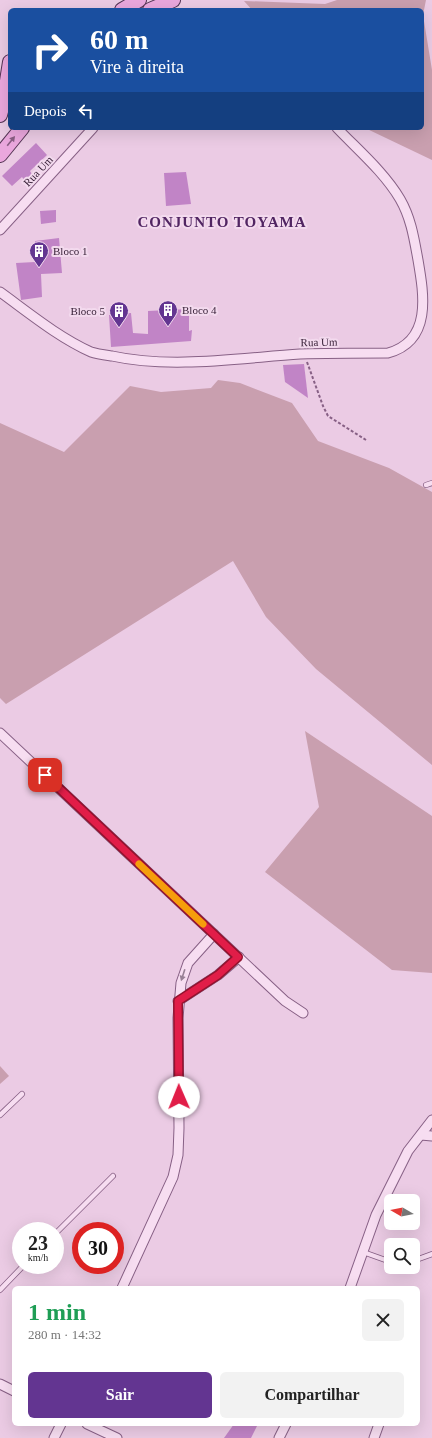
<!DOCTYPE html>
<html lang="pt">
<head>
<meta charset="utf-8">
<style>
  :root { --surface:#fff; --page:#f2f2f2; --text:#222; --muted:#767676; --accent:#633591 }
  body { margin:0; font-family:Georgia,serif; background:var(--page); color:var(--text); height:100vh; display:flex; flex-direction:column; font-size:15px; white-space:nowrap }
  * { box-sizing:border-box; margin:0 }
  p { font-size:13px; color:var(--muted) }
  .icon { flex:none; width:22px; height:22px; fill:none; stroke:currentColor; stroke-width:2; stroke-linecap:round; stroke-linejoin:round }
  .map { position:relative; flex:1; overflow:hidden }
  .panel { position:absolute; left:12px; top:1286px; width:408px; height:140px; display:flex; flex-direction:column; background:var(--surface); border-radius:6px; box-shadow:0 4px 16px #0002 }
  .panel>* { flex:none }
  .banner { position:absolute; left:8px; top:8px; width:416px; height:122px; border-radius:6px; box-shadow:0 4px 16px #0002; background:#1a4fa0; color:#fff; overflow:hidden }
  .needle { width:26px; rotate:279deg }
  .buttons { position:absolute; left:384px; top:1194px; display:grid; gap:8px }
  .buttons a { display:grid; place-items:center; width:36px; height:36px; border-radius:6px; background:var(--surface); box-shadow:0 4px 16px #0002; font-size:20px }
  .speed { position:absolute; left:12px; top:1222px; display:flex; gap:8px; font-size:20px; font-weight:700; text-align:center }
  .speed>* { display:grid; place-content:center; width:52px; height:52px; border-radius:50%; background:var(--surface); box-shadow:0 4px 16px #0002; line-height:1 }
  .speed small { font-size:10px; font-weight:400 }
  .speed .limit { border:6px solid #d22; background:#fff; color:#111 }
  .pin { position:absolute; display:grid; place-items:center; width:34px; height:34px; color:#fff; margin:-17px; border-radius:8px; box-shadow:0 2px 6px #0006 }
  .me { position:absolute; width:44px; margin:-22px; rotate:359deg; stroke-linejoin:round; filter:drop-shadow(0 0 3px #0008) }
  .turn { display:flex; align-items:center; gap:14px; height:84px; padding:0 16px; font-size:18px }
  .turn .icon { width:52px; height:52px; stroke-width:2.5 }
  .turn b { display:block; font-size:28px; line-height:34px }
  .then { display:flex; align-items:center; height:38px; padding:0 16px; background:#0003; gap:8px; font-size:15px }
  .round { display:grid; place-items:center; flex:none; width:42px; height:42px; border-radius:6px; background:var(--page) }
  .head { display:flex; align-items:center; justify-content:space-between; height:68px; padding:0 16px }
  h1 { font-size:24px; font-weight:800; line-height:30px; color:#1e9e55 }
  .button { display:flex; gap:8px; margin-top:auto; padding:8px 16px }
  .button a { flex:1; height:46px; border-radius:6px; background:var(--accent); color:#fff; font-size:16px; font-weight:800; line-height:46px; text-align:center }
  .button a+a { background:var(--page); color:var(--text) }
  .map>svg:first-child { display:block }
  .green { fill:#c99faf }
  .building { fill:#c184c6 }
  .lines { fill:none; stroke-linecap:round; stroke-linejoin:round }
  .service-casing { stroke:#876085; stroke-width:6 }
  .minor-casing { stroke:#876085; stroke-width:11 }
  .primary-casing { stroke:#553455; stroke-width:16 }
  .path { stroke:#876085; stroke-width:2; stroke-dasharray:3 2; stroke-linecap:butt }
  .service { stroke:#f7ddf1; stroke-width:4.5 }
  .minor { stroke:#f7ddf1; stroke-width:9 }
  .primary { stroke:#eaa7dd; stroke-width:14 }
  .oneway { fill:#895e83 }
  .oneway2 { fill:#988095 }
  .route-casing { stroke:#92132f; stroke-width:10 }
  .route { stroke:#e11d48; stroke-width:7 }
  .slow { stroke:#f59e0b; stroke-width:7 }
  .labels { text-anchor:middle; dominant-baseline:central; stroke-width:4; stroke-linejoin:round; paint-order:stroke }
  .street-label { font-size:11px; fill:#392239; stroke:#f3daee }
  .poi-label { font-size:11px; fill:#392239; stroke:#f3daee; text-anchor:start }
  .district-label { font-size:15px; font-weight:bold; letter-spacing:1px; fill:#512562; stroke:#f3daee }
</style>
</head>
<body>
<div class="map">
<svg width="432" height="1438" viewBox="0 0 432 1438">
  <rect width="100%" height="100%" fill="#ebcbe4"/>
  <g class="green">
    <path d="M337 0H426L423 15 432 70V160L365 128H422V10H252L244 1 325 4Z"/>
    <path d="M218 380 240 383 292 403 318 441 389 468 432 492V765L316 669 266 617 233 561 6 704 0 698V423L64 452 130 386 161 392 211 388Z"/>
    <path d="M305 731 432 816V973L392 970 265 872 319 807Z"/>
    <path d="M0 1066 9 1076 0 1084Z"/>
  </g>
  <g class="building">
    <path d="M36 143 47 155 30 171 33 176 26 183 22 177 12 186 2 176Z"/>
    <path d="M186 172 191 204 166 206 164 173Z"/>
    <path d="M56 210V222L41 224 40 211Z"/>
    <path d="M59 238 62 273 41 274 42 297 21 300 16 263 35 262V241Z"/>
    <path d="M189 309V331L192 330 191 341 111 347 109 315 131 313 133 333 148 334V311Z"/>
    <path d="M304 364 308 398 285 382 283 365Z"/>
    <path d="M234 1424H258L251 1438H224Z"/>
  </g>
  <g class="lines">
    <g class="service-casing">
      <g id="service">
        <path d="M426 485 432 483"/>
        <path d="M0 1115 22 1094"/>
        <path d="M55 1234 113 1176"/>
        <path d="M363 1252 391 1262"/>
        <path d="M413 1261 432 1254"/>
        <path d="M0 1290 24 1265"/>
      </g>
    </g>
    <g class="minor-casing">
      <g id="minor">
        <path d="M0 230 93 128"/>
        <path d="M0 292C29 313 58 337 91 352 97 354 105 355 112 356 171 369 240 358 300 354 329 353 359 353 388 353 432 341 424 295 418 260 414 238 411 218 400 199 384 172 358 150 337 128"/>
        <path d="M0 733 285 1001 303 1013"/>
        <path d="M178 1001 218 975 239 957"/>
        <path d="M421 1135 432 1136"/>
        <path d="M122 1288 173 1177 178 1155 179 1128 178 1018 181 983 188 963 214 934"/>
        <path d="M350 1288 376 1215 408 1151 432 1120"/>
        <path d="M0 1384 14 1391"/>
        <path d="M87 1424 117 1438"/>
        <path d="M54 1438 61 1424"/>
        <path d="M279 1438 286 1424"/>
        <path d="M374 1438 379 1424"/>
      </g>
    </g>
    <g class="primary-casing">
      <g id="primary">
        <path d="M122 10 139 0"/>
        <path d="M150 10 173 0"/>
        <path d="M0 115 4 100 10 62"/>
        <path d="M0 155 22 128"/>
      </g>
    </g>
    <path class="path" d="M307 362 323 406 328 416 366 440"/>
    <use href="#service" class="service"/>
    <use href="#minor" class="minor"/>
    <use href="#primary" class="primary"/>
  </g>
  <defs><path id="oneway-solid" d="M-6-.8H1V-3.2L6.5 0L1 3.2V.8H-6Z"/></defs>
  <use class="oneway" href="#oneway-solid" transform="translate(11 141) rotate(-51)"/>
  <use class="oneway2" href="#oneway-solid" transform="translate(183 975) rotate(108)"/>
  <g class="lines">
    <g class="route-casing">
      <path id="route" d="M45 775 238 957 218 975 178 1001 179 1097"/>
    </g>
    <use href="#route" class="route"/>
    <path class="slow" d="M139 864 203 924"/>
  </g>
  <defs>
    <g id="building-pin" transform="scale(1)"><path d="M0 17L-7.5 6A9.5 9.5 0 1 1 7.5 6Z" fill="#633591" stroke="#f3daee"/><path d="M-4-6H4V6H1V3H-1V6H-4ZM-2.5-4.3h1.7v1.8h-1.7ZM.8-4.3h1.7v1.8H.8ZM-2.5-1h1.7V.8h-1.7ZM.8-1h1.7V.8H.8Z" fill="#fff"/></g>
  </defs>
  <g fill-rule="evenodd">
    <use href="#building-pin" x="39" y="251"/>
    <use href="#building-pin" x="168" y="310"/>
    <use href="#building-pin" x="119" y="311"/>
  </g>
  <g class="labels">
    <g class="street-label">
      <text transform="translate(38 171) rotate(-47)">Rua Um</text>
      <text transform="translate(319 342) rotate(-1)">Rua Um</text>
    </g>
    <g class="poi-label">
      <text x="53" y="251">Bloco 1</text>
      <text x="182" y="310">Bloco 4</text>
      <text x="105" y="311" text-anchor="end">Bloco 5</text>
    </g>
    <g class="district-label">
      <text x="222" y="222">CONJUNTO TOYAMA</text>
    </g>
  </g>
</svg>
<div class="buttons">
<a><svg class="needle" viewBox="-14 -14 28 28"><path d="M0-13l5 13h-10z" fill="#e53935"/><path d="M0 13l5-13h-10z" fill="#767676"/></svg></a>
<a><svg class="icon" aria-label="search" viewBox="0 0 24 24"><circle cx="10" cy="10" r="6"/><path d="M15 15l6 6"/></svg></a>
</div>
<div class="speed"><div>23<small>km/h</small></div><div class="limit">30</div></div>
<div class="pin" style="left:45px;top:775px;background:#d93025"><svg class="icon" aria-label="arrive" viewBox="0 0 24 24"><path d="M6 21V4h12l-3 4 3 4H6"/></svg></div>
<svg class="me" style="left:179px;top:1097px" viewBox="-20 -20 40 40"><circle r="19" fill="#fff"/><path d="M0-13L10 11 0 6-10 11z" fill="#e11d48"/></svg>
<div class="banner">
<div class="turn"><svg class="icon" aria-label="right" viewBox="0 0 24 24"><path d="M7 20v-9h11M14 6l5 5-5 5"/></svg><div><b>60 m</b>Vire à direita</div></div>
<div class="then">Depois<svg class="icon" aria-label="left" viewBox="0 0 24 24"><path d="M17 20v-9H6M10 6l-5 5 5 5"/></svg></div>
</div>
<section class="panel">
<div class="head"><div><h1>1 min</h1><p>280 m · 14:32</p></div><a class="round"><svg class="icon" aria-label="close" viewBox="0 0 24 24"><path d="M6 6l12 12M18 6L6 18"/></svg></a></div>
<div class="button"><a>Sair</a><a>Compartilhar</a></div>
</section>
</div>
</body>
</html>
